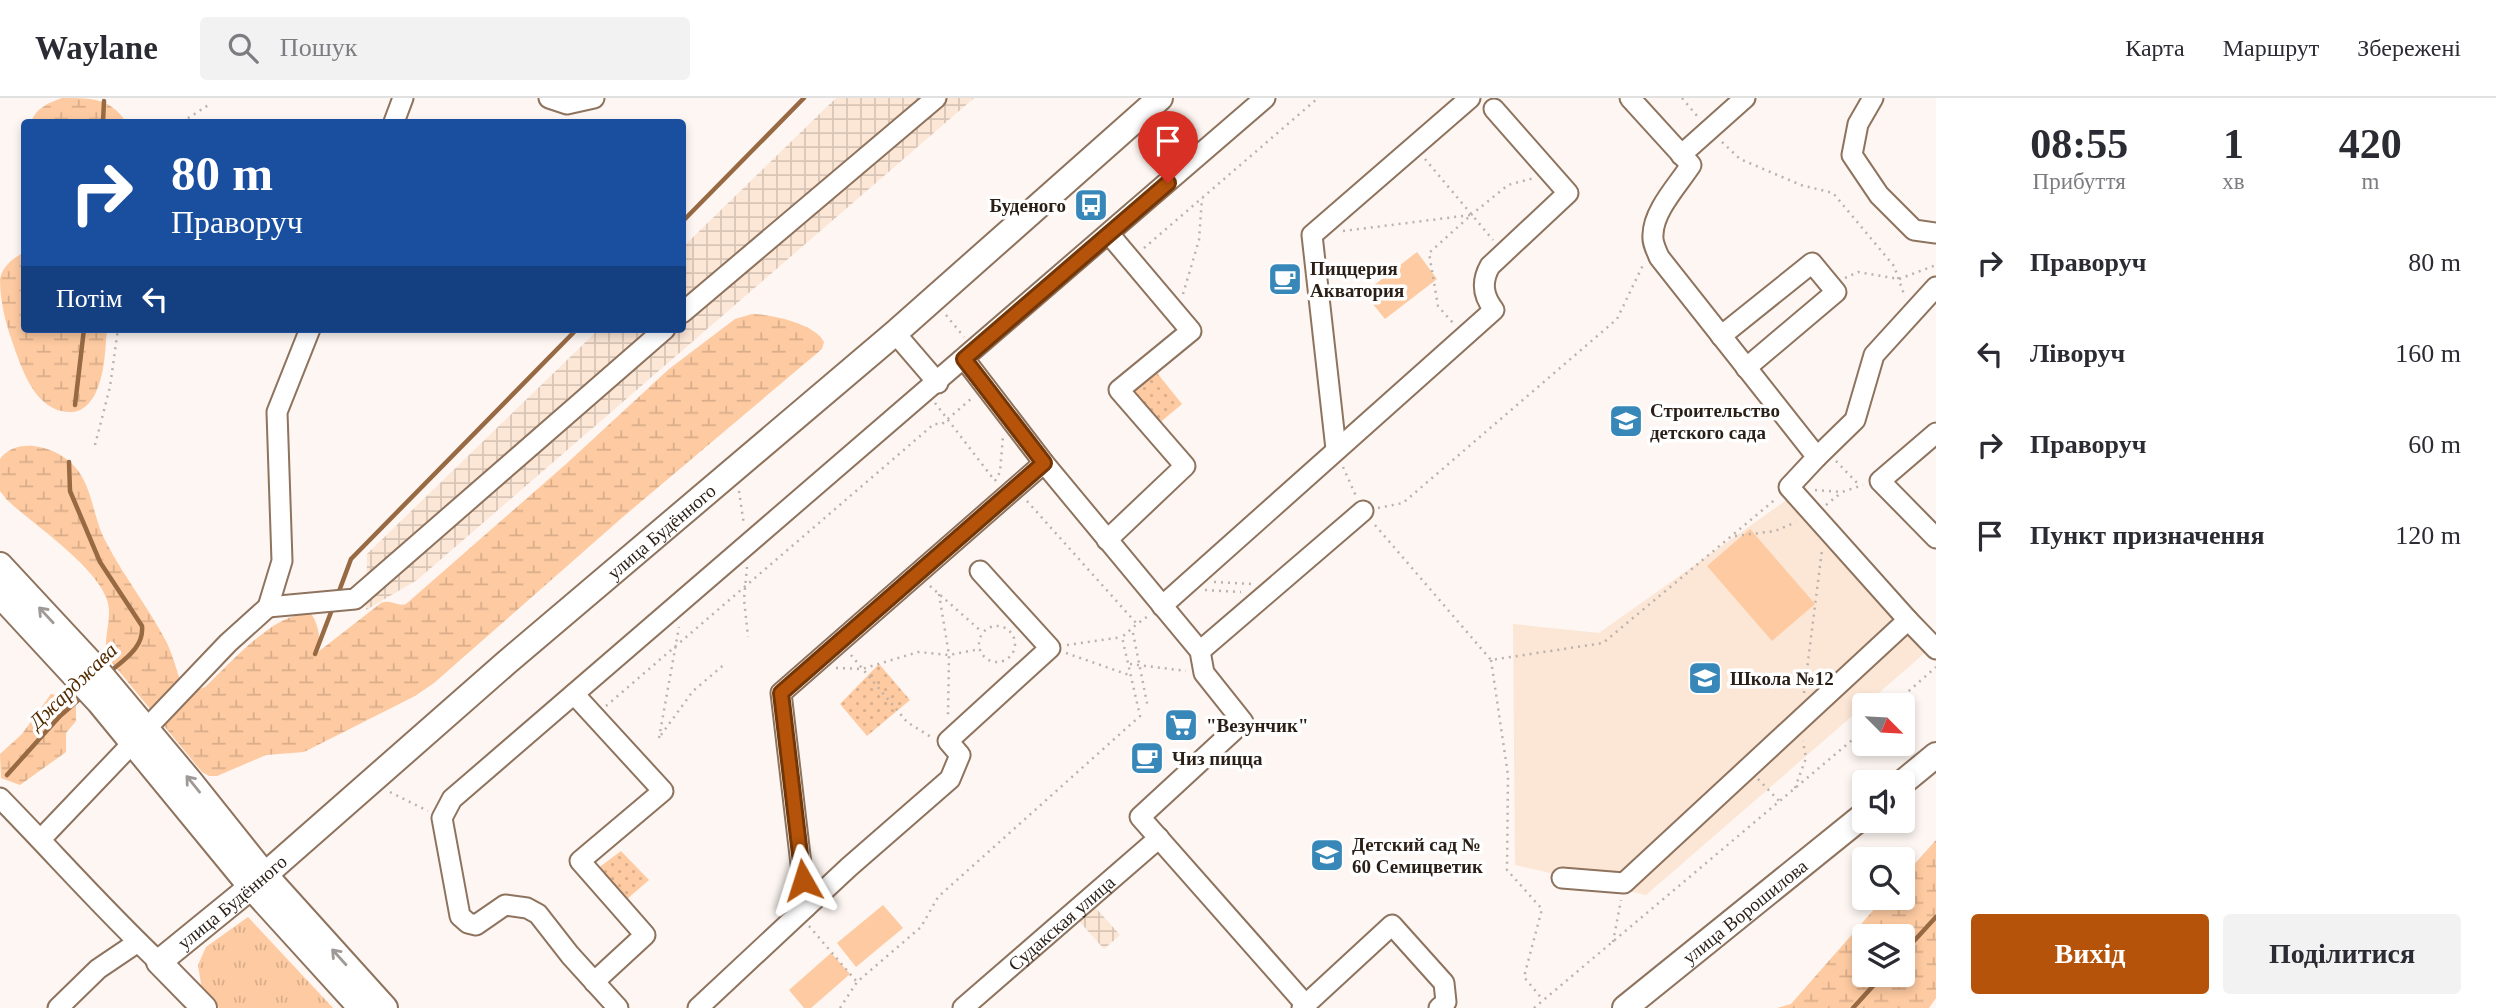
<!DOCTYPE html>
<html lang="uk">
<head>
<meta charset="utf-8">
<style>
  :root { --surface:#fff; --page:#f2f2f3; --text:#2b2b33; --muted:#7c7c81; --line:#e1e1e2; --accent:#b45309 }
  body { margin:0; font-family:"Times New Roman",serif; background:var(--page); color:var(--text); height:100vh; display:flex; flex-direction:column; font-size:26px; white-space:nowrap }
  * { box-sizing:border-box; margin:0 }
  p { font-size:23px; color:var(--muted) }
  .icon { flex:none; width:38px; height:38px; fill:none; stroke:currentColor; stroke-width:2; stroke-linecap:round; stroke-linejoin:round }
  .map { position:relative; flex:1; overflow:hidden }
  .sheet { display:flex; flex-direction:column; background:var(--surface); width:560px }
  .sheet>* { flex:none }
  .top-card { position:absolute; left:21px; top:21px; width:665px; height:214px; border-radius:7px; box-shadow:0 4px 10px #0003; background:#1a4fa0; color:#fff; overflow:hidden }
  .needle { width:46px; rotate:114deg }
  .tools { position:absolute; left:1852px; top:595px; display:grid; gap:14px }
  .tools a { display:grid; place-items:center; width:63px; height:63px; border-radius:7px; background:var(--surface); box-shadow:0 4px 10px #0003; font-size:35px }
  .pin { position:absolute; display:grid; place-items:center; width:60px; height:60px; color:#fff; margin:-72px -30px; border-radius:50% 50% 50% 0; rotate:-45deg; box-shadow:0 0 7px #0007 }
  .pin .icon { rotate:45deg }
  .me { position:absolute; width:77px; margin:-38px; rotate:354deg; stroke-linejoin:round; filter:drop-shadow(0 0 5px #0008) }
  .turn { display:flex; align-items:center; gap:24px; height:147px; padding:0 35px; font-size:32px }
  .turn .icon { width:91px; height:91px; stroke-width:2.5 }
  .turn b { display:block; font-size:49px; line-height:60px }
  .then { display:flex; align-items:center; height:66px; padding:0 35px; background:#0003; gap:14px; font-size:26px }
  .eta { display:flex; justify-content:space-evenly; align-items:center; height:119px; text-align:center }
  .eta b { font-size:42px; font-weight:800; line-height:49px }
  .primary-button { display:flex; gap:14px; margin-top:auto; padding:14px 35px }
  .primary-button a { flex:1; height:80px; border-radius:7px; background:var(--accent); color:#fff; font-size:28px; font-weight:800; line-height:80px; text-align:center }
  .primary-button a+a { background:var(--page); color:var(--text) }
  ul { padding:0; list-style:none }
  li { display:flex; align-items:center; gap:21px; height:91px; padding:0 35px }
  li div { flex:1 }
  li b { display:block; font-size:26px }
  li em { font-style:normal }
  header { display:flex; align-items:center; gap:42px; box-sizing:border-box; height:98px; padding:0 35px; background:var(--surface); border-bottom:2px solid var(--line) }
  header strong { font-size:33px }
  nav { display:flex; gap:38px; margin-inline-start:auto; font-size:24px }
  .search { width:490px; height:63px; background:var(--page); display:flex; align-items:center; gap:18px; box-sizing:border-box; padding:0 24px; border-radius:7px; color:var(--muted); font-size:26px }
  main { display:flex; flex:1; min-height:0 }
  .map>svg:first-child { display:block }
  .built { fill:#fce6d5 }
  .industrial { fill:url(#industrial-grid) }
  .grass { fill:url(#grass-tufts) }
  .wetland { fill:url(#wetland-marsh); fill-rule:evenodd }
  .park { fill:url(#park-dots) }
  .garden { fill:#fdcaa1 }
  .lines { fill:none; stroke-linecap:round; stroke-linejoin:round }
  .stream { stroke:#976a44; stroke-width:4.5 }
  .minor-casing { stroke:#8e735e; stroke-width:23 }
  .major-casing { stroke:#8e735e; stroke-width:28 }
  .path { stroke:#bbb2ad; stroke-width:2.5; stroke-dasharray:2 5; stroke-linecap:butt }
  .minor { stroke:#fff; stroke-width:19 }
  .major { stroke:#fff; stroke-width:24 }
  .oneway { stroke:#9f9a97 }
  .route-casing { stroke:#753606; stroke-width:18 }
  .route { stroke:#b45309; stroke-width:12 }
  .labels { text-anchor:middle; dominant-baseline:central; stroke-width:7; stroke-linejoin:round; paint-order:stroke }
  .poi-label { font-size:19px; font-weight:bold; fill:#2a1f17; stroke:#fff; text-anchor:start }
  .street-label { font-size:19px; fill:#2a1f17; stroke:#fff }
  .water-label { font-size:21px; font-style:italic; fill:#522b01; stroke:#fff }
</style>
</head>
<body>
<header>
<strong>Waylane</strong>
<div class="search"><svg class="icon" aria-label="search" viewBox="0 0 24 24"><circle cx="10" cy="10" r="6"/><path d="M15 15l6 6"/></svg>Пошук</div>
<nav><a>Карта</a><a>Маршрут</a><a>Збережені</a></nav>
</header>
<main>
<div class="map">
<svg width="1936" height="910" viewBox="0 0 1936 910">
  <defs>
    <pattern id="industrial-grid" width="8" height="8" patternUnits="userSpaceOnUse" patternTransform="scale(1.75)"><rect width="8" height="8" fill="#fce6d5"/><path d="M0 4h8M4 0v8" fill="none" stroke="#d8c5b6"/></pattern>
    <pattern id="grass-tufts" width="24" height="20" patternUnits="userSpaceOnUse" patternTransform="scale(1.75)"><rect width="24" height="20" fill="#fdcaa1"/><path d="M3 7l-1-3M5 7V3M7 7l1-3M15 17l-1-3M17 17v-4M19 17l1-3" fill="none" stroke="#d9ad8a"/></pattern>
    <pattern id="wetland-marsh" width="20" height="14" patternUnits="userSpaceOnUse" patternTransform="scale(1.75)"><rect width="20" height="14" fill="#fdcaa1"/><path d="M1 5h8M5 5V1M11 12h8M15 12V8" fill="none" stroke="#d9ad8a"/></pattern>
    <pattern id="park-dots" width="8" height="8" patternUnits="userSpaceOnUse" patternTransform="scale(1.75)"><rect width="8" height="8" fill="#fdcaa1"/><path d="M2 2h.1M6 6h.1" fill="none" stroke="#d9ad8a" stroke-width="1.8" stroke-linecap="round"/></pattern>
  </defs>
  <rect width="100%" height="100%" fill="#fdf6f2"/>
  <path class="built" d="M1788 401 1927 553 1646 797 1515 767 1513 526 1599 535Z"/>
  <g class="industrial">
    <path d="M836 0H974L417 482 366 512 367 456 599 231H682L683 149Z"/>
    <path d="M1095 809 1120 837 1104 851 1079 823Z"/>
  </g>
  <path class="grass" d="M248 819 333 910H219L202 892 198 867 206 849Z"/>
  <g class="wetland">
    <path d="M62 0C92 0 110 0 126 24H31C36 10 48 5 62 0Z"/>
    <path d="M24 154V231H107C105 252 105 275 96 294 92 303 84 313 73 314 35 316 22 271 12 243 5 223 0 202 0 181 3 167 14 160 24 154Z"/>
    <path d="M752 216C771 216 816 226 824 244L822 251 624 418 434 585 415 598 304 654 266 657 217 678H209L202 674 109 561C100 542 114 523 107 502 96 468 34 427 7 402L0 393V361C17 337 58 349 75 369 93 389 93 421 106 444 124 479 149 510 167 545 173 558 177 573 181 586L197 592 205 589C231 565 273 515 310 515 318 522 322 546 318 554L381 505C391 501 398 509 406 506L565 367 669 271 735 221Z"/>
    <path d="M51 596 76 600V623L66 635V654L20 687 1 680 0 656 22 636Z"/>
    <path d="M1936 742V900L1929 910H1777L1791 906 1884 800H1902V780ZM1902 838V877H1864V838Z"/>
  </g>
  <g class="park">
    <path d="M1157 275 1182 306 1157 327 1130 296Z"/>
    <path d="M879 566 910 602 867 638 840 606Z"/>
    <path d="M621 753 649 782 626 802 597 771Z"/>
  </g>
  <g class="garden">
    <path d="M1417 154 1437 181 1385 221 1364 195Z"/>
    <path d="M1750 431 1815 506 1772 543 1707 468Z"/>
    <path d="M883 807 903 830 856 869 837 845Z"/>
    <path d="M831 855 850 876 811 910H804L789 892Z"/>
  </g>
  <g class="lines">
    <g class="stream">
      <path d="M103 24 104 3"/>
      <path d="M682 124 804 0"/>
      <path d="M75 307 84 231"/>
      <path d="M69 364 70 393 100 464 142 528C144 549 125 561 111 573"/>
      <path d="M338 496 351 461 577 231"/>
      <path d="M315 556 333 509"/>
      <path d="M7 677 60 618 83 598"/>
      <path d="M1902 856 1936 819"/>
      <path d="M1853 910 1883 877"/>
    </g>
    <g class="minor-casing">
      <g id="minor">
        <path d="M549 0 567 6 594 0"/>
        <path d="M1873 0 1858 26 1852 57 1879 97 1914 132 1936 135"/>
        <path d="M394 24 403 0"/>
        <path d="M1681 57 1745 0"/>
        <path d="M682 215 936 0"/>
        <path d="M895 235 938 285"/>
        <path d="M1721 238 1812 165 1836 194 1746 270"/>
        <path d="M965 262 1044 365 1200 553 1204 575 1243 624 1140 719 1306 907"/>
        <path d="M1936 335 1880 383 1936 440"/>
        <path d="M1336 351 1312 137 1470 0"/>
        <path d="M1817 359 1855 322 1874 257 1936 189"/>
        <path d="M1107 442 1185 368 1119 292 1191 233 1109 136"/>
        <path d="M1162 508 1494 212C1483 198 1481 184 1490 168L1568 95 1494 11"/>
        <path d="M268 509 355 501 665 231"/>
        <path d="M1908 522 1936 551"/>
        <path d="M1200 553 1363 413"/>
        <path d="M574 596 663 693 580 763 645 837 594 884"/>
        <path d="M0 700C53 754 103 811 159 864"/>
        <path d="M41 741 228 545 268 509 282 463 277 314 310 231"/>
        <path d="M1562 780 1624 785 1908 522 1789 389 1817 359 1659 159C1656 151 1652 145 1653 137 1653 113 1678 87 1691 67L1630 0"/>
        <path d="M806 809 781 595 1044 365"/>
        <path d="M58 910 98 871 138 844"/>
        <path d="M618 910 570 857 538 816 527 810 505 807 476 827 468 825 460 818 442 720 452 701 1265 0"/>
        <path d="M698 910 849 769 950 681 960 657 948 643 1050 550 980 473"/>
        <path id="s1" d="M963 910 1159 740"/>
        <path d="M1302 910 1392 827 1444 885 1446 904 1439 910"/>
      </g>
    </g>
    <g class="major-casing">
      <g id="major">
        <path d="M0 467 92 566 190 683 265 777 385 910"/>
        <path d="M0 497 99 604 251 789 361 910"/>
        <path d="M1902 685 1936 657"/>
        <path id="s2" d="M204 910 159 864 251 789 506 565 895 235 1160 0"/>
        <path id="s3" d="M1625 910 1864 717"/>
      </g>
    </g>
    <g class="path">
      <path d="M1682 0 1698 19"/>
      <path d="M182 24 210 6"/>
      <path d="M1722 44 1740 61 1801 87 1833 95 1894 168 1905 199"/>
      <path d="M1425 61 1493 142"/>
      <path d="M1471 117 1508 87 1534 80"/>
      <path d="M1343 133 1471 117 1429 155 1438 208 1453 225"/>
      <path d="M1144 150 1318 0"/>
      <path d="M1845 180 1858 174 1899 181 1936 167"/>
      <path d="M1183 196 1199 142 1202 100"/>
      <path d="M946 217 964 239"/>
      <path d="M935 305 995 383"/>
      <path d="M95 347 110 289 118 231"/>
      <path d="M1836 363 1860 388"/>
      <path d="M1343 369 1356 398"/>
      <path d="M995 383 1000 374 1003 338"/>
      <path d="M1815 392 1842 394 1863 387"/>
      <path d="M739 393 744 427"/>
      <path d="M1027 403 1137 526 1148 518"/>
      <path d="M1826 407 1842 394"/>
      <path d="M1378 410 1403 405 1617 221 1643 167"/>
      <path d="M1375 427 1491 562 1603 545 1777 400"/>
      <path d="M1735 438 1775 433 1796 424"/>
      <path d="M747 469 744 501 748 539"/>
      <path d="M1214 484 1253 486"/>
      <path d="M930 488 982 534"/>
      <path d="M1205 492 1241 494"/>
      <path d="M939 496 949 557 948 618"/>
      <circle cx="997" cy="546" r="18"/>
      <path d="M1133 535 1148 610"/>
      <path d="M1067 547 1122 539"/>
      <path d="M1066 555 1129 577"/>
      <path d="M851 557 907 624 931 639"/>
      <path d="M1491 562 1508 677 1507 772 1542 811 1524 879 1543 902"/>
      <path d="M1130 566 1186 573"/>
      <path d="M836 570 862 571 918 554 949 557 980 551"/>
      <path d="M1804 595 1822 452"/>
      <path d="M1893 607 1936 569"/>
      <path d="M606 608 934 326H942L972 300"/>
      <path d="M661 637 693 593 726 565"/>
      <path d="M659 640 679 529"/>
      <path d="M1758 681 1780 704"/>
      <path d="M1795 690 1806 660 1803 643"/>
      <path d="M390 694 428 713"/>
      <path d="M809 828 857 884"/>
      <path d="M1613 844 1621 802"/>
      <path d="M840 910 857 884 921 829 938 799 1140 618 1122 539 1137 526"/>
      <path d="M1534 910 1864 632"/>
    </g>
    <use href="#minor" class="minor"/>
    <use href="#major" class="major"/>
  </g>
  <defs><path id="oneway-shaft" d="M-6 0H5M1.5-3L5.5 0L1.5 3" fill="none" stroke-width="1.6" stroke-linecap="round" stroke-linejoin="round" transform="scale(1.75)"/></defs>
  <g class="oneway">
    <use href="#oneway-shaft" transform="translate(46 517) rotate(-133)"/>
    <use href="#oneway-shaft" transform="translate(193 686) rotate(-129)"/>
    <use href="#oneway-shaft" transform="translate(339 859) rotate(-132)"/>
  </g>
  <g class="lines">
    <g class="route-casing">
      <path id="route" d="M803 782 781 595 1044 365 964 261 1168 85"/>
    </g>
    <use href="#route" class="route"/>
  </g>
  <defs>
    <g id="bus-square" transform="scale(1.75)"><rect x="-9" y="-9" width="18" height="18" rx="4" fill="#3887b9" stroke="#fff"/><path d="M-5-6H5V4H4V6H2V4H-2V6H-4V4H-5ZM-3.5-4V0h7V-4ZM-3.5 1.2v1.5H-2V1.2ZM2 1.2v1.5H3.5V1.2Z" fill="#fff"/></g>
    <g id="cafe-square" transform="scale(1.75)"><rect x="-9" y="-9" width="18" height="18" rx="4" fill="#3887b9" stroke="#fff"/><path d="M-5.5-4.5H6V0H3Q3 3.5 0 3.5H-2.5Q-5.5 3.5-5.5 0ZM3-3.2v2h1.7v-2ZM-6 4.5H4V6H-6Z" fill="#fff"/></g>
    <g id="school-square" transform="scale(1.75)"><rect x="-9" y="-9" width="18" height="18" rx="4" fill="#3887b9" stroke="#fff"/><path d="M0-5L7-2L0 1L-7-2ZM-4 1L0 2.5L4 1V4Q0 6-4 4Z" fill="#fff"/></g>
    <g id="supermarket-square" transform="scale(1.75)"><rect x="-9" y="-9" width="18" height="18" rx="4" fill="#3887b9" stroke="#fff"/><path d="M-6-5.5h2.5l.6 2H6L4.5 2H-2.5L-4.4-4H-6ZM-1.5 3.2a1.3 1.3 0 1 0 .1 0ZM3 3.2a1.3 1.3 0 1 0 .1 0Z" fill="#fff"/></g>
  </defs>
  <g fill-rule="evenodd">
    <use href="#bus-square" x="1091" y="107"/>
    <use href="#cafe-square" x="1285" y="181"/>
    <use href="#school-square" x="1626" y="323"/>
    <use href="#school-square" x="1705" y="580"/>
    <use href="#supermarket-square" x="1181" y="627"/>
    <use href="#cafe-square" x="1147" y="660"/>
    <use href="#school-square" x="1327" y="757"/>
  </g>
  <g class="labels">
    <g class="poi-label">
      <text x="1066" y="107" text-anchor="end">Буденого</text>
      <text x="1310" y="170">Пиццерия<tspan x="1310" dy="22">Акватория</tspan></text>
      <text x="1650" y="312">Строительство<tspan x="1650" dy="22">детского сада</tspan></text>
      <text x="1730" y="580">Школа №12</text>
      <text x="1206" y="627">"Везунчик"</text>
      <text x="1172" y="660">Чиз пицца</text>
      <text x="1352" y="746">Детский сад №<tspan x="1352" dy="22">60 Семицветик</tspan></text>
    </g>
    <g class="street-label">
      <text stroke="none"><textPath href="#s2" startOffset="726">улица Будённого</textPath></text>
      <text stroke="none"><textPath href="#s2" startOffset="159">улица Будённого</textPath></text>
      <text stroke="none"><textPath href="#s3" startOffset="154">улица Ворошилова</textPath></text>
      <text stroke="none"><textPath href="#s1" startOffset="130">Судакская улица</textPath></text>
    </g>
    <g class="water-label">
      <text transform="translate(73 588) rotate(-44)">Джарджава</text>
    </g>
  </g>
</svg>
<div class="tools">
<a><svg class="needle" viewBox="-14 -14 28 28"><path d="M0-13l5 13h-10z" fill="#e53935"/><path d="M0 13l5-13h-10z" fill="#7c7c81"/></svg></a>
<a><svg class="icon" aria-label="sound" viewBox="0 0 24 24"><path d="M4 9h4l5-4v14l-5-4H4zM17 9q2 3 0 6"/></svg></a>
<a><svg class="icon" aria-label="search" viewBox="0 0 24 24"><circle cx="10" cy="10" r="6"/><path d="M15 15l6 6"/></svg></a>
<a><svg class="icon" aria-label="layers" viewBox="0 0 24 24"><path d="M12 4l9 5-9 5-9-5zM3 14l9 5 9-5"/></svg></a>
</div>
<div class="pin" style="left:1168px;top:85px;background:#d93025"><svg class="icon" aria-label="arrive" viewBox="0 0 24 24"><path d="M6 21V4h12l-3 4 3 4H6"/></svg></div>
<svg class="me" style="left:803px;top:782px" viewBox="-20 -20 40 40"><path d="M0-17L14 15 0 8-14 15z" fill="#b45309" stroke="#fff" stroke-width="4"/></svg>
<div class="top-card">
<div class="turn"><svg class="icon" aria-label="right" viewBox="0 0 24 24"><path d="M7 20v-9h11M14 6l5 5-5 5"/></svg><div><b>80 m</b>Праворуч</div></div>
<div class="then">Потім<svg class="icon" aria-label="left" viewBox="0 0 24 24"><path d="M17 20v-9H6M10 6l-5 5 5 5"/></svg></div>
</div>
</div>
<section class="sheet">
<div class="eta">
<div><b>08:55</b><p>Прибуття</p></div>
<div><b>1</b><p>хв</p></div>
<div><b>420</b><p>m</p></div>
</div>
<ul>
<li><svg class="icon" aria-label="right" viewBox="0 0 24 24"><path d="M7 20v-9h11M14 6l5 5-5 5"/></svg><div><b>Праворуч</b></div><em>80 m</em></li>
<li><svg class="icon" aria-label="left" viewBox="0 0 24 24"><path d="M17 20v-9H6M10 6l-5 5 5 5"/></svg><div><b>Ліворуч</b></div><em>160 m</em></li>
<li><svg class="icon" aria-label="right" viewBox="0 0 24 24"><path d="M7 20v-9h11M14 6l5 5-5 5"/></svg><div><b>Праворуч</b></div><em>60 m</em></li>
<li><svg class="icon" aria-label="arrive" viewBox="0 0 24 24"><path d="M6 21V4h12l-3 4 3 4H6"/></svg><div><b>Пункт призначення</b></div><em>120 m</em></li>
</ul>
<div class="primary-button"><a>Вихід</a><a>Поділитися</a></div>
</section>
</main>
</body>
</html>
